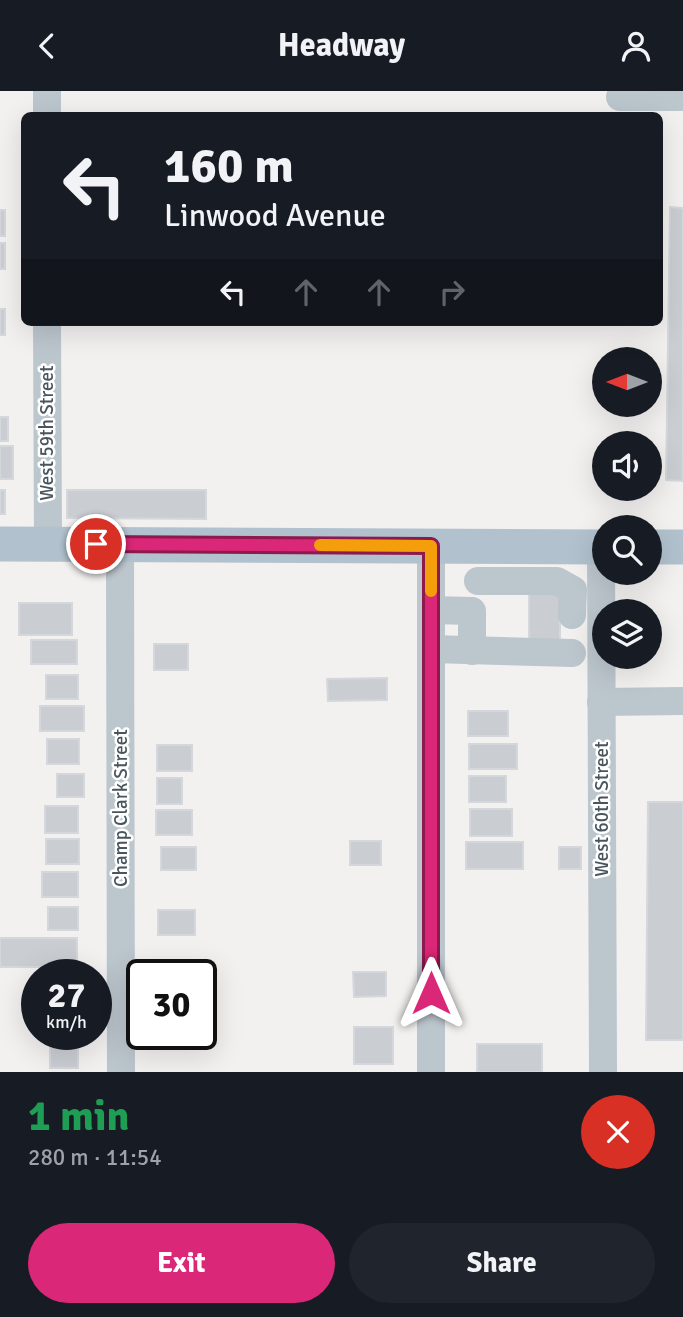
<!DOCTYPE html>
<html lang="en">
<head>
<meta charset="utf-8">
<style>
  :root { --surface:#171b24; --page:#20242c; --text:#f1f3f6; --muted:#9ea1a6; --accent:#db2777 }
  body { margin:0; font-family:Signika,sans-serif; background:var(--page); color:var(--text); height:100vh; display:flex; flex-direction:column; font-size:26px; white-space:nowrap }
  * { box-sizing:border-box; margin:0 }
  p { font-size:23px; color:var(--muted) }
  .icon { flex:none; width:38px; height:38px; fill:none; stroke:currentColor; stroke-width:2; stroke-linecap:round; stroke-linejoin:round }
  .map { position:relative; height:981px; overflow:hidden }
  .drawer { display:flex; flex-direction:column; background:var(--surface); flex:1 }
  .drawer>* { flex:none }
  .hud { position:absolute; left:21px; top:21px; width:642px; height:214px; border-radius:10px; box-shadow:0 7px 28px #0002; background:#171b24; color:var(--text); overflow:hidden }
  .needle { width:46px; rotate:270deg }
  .fabs { position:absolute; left:592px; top:256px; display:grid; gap:14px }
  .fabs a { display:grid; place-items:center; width:70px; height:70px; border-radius:50%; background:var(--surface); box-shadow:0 7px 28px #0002; font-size:35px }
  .speed { position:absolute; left:21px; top:868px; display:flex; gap:14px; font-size:35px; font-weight:700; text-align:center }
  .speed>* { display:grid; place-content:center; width:91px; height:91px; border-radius:50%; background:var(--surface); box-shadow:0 7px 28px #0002; line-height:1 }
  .speed small { font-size:18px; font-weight:400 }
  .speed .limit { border:4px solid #111; border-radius:10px; background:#fff; color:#111 }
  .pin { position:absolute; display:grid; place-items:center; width:60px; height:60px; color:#fff; margin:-30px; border:4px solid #fff; border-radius:50%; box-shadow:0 2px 7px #0007 }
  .me { position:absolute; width:77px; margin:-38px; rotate:0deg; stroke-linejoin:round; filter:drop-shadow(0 0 5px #0008) }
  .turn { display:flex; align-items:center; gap:24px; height:147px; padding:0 28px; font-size:32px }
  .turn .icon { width:91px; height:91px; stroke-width:2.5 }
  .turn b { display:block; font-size:49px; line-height:60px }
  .lanes { display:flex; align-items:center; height:66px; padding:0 28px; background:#0003; justify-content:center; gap:35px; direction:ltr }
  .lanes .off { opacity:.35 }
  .round { display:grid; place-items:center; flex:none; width:74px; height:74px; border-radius:37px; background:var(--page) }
  .summary { display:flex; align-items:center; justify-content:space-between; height:119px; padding:0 28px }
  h1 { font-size:42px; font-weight:800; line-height:52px; color:#1e9e55 }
  .action { display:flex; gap:14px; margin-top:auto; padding:14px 28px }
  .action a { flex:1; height:80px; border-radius:42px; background:var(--accent); color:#fff; font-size:28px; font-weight:800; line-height:80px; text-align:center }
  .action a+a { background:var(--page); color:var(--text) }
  header { display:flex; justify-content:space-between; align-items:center; height:91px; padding:0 28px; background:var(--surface); font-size:32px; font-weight:800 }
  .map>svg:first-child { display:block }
  .building { fill:#caced3; stroke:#d4d7db; stroke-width:2 }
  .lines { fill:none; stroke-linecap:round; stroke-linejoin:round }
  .minor { stroke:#bcc6cd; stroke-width:28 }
  .major { stroke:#b1c2ce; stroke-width:35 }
  .route-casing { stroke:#8e194d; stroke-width:18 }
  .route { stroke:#db2777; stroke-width:12 }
  .slow { stroke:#f59e0b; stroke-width:12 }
  .labels { text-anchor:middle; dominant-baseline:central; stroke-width:5; stroke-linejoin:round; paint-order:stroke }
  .street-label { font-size:19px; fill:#48555d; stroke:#fff }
</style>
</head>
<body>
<header><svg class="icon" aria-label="back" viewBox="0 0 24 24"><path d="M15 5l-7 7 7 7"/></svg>Headway<svg class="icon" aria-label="person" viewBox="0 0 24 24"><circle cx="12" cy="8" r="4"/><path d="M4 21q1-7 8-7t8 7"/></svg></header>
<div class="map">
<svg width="683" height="981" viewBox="0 0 683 981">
  <rect width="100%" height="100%" fill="#f3f0f0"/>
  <g class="building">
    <path d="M670 116 683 117V390L666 389Z"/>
    <rect x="0" y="119" width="5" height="26"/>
    <rect x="0" y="152" width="5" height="26"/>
    <rect x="0" y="218" width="5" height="26"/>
    <rect x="0" y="326" width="8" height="24"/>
    <rect x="0" y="355" width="13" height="33"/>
    <rect x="0" y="399" width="5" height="24"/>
    <path d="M67 399H206V428L67 427Z"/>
    <rect x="529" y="497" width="31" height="52"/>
    <rect x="19" y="512" width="53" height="32"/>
    <rect x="31" y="549" width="46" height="24"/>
    <rect x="154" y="553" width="34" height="26"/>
    <rect x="46" y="584" width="32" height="24"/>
    <path d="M387 587V609L328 610 327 588Z"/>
    <rect x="40" y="615" width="44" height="25"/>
    <rect x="468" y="620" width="40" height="25"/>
    <rect x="47" y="648" width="32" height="25"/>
    <rect x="469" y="653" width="48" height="25"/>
    <rect x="157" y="654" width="35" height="26"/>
    <rect x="57" y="683" width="27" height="23"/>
    <rect x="469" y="685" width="37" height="26"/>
    <rect x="157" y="687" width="25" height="26"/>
    <path d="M648 711H683V949H646Z"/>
    <rect x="45" y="715" width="33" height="27"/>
    <rect x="470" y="718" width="42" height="27"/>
    <rect x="156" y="719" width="36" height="25"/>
    <rect x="46" y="748" width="33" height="25"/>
    <rect x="350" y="750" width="31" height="24"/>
    <rect x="466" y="751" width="57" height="27"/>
    <rect x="161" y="756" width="35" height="23"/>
    <rect x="559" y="756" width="22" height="22"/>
    <rect x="42" y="781" width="36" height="25"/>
    <rect x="48" y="816" width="30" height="23"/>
    <rect x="158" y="819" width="37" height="25"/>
    <rect x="0" y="847" width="77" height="29"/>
    <path d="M353 881H386V905L354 906Z"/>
    <rect x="354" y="936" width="39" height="37"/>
    <rect x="50" y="948" width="28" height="29"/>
    <rect x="477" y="953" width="65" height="28"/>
  </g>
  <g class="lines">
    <g class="minor">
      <path d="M47 0V24"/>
      <path d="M620 6H683"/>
      <path d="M47 231 48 453"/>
      <path d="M120 453 121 981"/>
      <path d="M431 455V981"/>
      <path d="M601 456 603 981"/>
      <path d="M478 490H557L573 499 572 524"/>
      <path d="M431 519 472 520V560"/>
      <path d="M431 558 572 562"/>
      <path d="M601 611 683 610"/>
    </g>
    <g class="major">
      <path d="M0 453 604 456"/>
      <path d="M649 456H683"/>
    </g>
  </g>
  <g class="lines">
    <g class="route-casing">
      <path id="route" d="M96 453 431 455V902"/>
    </g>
    <use href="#route" class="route"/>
    <path class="slow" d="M320 454 431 455V500"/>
  </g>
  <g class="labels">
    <g class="street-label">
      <text transform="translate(47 342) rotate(-90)">West 59th Street</text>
      <text transform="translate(121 717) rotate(-90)">Champ Clark Street</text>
      <text transform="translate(602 718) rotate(-90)">West 60th Street</text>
    </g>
  </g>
</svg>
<div class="fabs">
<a><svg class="needle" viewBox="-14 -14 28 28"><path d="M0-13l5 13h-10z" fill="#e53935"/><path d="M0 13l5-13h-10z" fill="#9ea1a6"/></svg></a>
<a><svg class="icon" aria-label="sound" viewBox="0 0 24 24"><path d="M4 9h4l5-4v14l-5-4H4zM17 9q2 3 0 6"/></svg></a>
<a><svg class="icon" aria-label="search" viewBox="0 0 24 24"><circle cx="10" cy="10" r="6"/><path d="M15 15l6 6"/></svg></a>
<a><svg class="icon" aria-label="layers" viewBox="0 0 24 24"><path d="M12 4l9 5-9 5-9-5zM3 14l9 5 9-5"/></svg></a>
</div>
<div class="speed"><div>27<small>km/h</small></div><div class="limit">30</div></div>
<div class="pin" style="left:96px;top:453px;background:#d93025"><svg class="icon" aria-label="arrive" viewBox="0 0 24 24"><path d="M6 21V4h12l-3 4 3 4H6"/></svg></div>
<svg class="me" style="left:431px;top:902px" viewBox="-20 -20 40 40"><path d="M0-17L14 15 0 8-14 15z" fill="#db2777" stroke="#fff" stroke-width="4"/></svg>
<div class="hud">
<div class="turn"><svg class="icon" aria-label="left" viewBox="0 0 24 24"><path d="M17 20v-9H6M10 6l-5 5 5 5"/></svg><div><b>160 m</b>Linwood Avenue</div></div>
<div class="lanes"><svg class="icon" aria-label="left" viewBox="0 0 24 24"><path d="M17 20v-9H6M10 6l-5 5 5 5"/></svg><svg class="icon off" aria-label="ahead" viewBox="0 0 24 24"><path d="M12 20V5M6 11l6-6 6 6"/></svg><svg class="icon off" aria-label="ahead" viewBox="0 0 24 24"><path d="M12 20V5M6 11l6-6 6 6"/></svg><svg class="icon off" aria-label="right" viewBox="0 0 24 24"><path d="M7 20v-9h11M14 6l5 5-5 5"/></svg></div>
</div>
</div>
<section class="drawer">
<div class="summary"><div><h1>1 min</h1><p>280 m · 11:54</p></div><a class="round" style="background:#d93025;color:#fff"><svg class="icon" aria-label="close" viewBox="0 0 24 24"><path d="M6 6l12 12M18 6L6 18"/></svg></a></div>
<div class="action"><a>Exit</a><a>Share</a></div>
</section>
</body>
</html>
